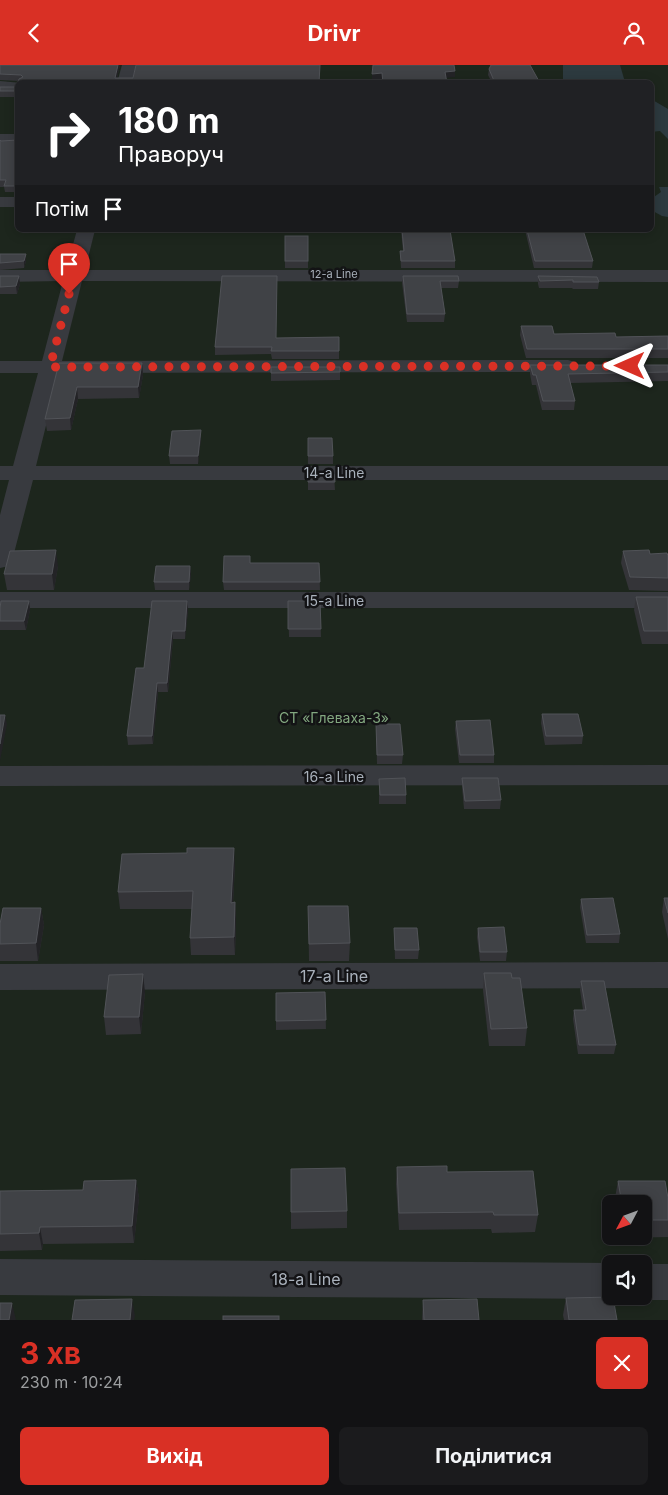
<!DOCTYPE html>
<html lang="uk">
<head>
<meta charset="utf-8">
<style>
  :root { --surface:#121214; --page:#1b1b1d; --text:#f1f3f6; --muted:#9c9ea0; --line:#313234; --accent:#d93025 }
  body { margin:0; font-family:Inter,sans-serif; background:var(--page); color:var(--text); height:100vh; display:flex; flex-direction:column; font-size:19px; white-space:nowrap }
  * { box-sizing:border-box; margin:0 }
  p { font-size:16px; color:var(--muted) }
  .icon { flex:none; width:28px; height:28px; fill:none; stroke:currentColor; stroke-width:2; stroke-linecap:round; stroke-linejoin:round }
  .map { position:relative; height:1255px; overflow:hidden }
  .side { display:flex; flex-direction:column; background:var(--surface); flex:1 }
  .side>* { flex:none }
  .guide { position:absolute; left:15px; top:15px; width:639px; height:152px; border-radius:8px; box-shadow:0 2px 12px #0003,0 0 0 1px var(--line); background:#202124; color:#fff; overflow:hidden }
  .needle { width:32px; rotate:229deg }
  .buttons { position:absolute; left:602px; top:1130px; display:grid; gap:10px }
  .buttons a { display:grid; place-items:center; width:50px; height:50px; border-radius:8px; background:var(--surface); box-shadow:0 2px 12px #0003,0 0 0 1px var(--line); font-size:25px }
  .pin { position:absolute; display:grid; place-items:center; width:42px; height:42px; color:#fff; margin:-51px -21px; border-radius:50% 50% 50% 0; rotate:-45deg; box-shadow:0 0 5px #0007 }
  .pin .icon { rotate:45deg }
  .me { position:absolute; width:55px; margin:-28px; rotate:270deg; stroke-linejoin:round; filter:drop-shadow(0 0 4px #0008) }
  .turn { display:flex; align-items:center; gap:18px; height:105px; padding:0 20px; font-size:22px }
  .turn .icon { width:65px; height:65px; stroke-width:2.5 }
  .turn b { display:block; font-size:35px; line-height:42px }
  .then { display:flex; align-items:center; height:48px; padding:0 20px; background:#0003; gap:10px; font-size:19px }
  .round { display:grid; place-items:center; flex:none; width:52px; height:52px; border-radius:8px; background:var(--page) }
  .overview { display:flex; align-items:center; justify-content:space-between; height:85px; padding:0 20px }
  h1 { font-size:30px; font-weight:700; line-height:38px; color:var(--accent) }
  .primary-button { display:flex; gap:10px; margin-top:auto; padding:10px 20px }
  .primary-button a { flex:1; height:58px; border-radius:8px; background:var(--accent); color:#fff; font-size:20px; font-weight:700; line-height:58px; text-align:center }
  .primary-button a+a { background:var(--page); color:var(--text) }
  header { display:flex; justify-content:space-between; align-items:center; height:65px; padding:0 20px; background:var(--accent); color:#fff; font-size:22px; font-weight:700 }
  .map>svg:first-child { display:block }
  .green { fill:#1d261d; fill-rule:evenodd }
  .water { fill:#2d3a3f }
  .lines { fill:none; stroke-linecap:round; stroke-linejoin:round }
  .minor { fill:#383a3f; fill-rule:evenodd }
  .wall { fill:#343438 }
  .shaded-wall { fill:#232326 }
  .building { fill:#404246; stroke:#515358 }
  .route { stroke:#d93025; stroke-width:9; stroke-dasharray:0 16.2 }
  .labels { text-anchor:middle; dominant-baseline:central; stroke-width:5; stroke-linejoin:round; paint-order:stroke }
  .far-street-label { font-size:11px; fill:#a9b1bb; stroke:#131315 }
  .street-label { font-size:14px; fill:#a9b1bb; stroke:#131315 }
  .park-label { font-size:14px; fill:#82a77f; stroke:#131315 }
  .near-street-label { font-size:16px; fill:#a9b1bb; stroke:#131315 }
</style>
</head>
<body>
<header><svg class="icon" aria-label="back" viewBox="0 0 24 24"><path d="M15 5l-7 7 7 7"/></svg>Drivr<svg class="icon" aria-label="person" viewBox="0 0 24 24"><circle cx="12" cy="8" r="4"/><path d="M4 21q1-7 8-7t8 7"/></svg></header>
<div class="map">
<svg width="668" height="1255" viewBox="0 0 668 1255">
  <rect width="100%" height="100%" fill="#18181a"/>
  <path class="green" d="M0 0H668V1255H0ZM18 18H651V165H18ZM611 1139H644V1171H611ZM611 1199H644V1231H611Z"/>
  <g class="water">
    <path d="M563 0H620L625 17 563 15Z"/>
    <path d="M651 34 668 44V74L660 66 651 67Z"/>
    <path d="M659 122H668V152L662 151 651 145V134L661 127Z"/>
  </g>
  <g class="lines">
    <g class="minor">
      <path d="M122 0H136L132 18H117Z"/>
      <path d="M0 16 22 18H18V26H0Z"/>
      <rect x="0" y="69" width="18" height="10"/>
      <rect x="0" y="132" width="18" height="10"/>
      <path d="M77 165H95L85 205H668V217L82 216 62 296 568 295 575 297 578 301 575 305 568 307 59 308 36 401H668V415H33L12 496 9 501 0 503V450L9 415H0V401H13L38 308H0V296H42L63 216 0 217V205H66Z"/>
      <rect x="0" y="527" width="668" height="16"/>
      <path d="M668 700V720L0 721V701Z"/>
      <path d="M668 897V923L0 925V899Z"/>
      <path d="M0 1194 611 1198V1231H618L611 1234 0 1230Z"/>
      <path d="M644 1199H668V1235H644L634 1231H644Z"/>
    </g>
  </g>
  <g class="wall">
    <path d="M0 0H120L117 13 19 16 0 15Z"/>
    <path d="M489 4 540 18H492L488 10Z"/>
    <path d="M18 21V32H0V22H17Z"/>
    <path d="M0 75 1 76 18 75V127H5L4 122H0Z"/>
    <path d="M401 165H479V166H450L455 196V203H401L400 186H403Z"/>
    <path d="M525 165H583L593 196 592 203H534Z"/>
    <rect x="285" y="171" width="23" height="32"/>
    <path d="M0 189H26V196L24 203 0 205Z"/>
    <path d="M0 211 20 219 17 229H0Z"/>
    <path d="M403 211 459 216 458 223H441L445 249 444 257H407L402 218Z"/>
    <path d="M538 211 599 217 598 224H573L572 223H539L538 219Z"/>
    <path d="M521 261 554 269 616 272 668 271V293H526L520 270Z"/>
    <path d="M339 272V294H272L271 289 215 290V282L276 273Z"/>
    <path d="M59 298H142L143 310 139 333 78 334 71 365 47 366 45 354Z"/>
    <path d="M530 300H668V316L570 318 575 336 574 345H542L536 320H532L530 309Z"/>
    <path d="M271 302H340V315L271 316Z"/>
    <path d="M201 365V373L198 399H170L169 391Z"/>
    <path d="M308 373 333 391V399H308Z"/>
    <path d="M308 409H334L335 425H308Z"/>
    <path d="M623 486 668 491V526L629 525 621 498Z"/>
    <path d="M250 498H319L320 525H224L223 517Z"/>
    <path d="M58 501 54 525H7L4 509Z"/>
    <path d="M190 501 191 509 189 525H155L154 517Z"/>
    <path d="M636 532H668V579H642L634 545Z"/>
    <path d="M29 536 30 545 26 565H0V543Z"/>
    <path d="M187 536 188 545 185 574H173L168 627H158L153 679 128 680 127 671 144 603Z"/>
    <path d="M288 536H320L321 572H289Z"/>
    <path d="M542 649 583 671 582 679 545 680 541 658Z"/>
    <path d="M456 656 494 690V698H459L455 664Z"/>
    <path d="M376 659 403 690 402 699H377Z"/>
    <path d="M462 713 501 735 500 744H464L462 722Z"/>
    <path d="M379 714 406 730V739H379Z"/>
    <path d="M235 800 233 838 235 837 236 855 235 890H191L190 873 192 844H120L118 827Z"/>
    <path d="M664 833H668V874L662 847Z"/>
    <path d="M581 834 620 869 619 878H586L580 842Z"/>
    <path d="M308 841 350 878 349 896H309Z"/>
    <path d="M41 843 44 860 38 896H0V859Z"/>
    <path d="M394 863 419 885 418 894H395Z"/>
    <path d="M478 863 507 887 506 896H480L477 872Z"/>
    <path d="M484 908 512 913 527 963 525 981H489L483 925Z"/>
    <path d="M581 916 616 980 614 989H578L573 954 574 945H583L580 925Z"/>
    <path d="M145 927 141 969 106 970 104 952Z"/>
    <path d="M325 927 326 964 276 965V956Z"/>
    <path d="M397 1102 447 1107 538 1150 535 1167 492 1168 491 1164 399 1165 396 1119Z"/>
    <path d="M136 1115 139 1133 134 1178 43 1179 42 1185 0 1186V1126L83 1125Z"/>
    <path d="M618 1116 668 1133V1172L622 1173 621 1171H644V1139H616L615 1133Z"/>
    <path d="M347 1146V1163L291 1164V1147Z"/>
    <path d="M566 1233 617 1255H564L563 1250Z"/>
    <path d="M423 1235 479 1255H422Z"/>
  </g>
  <g class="shaded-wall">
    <path d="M118 0H120L116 18 115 13Z"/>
    <path d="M455 6V12L445 13V7Z"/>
    <path d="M382 8V14L372 15V9Z"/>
    <path d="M26 189V196L24 203V196Z"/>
    <path d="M19 211 20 219 17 229 16 221Z"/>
    <path d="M142 298 143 310 139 333 138 322Z"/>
    <path d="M77 322 78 334 71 365 70 353Z"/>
    <path d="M201 365V373L198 399V391Z"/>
    <path d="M56 485 58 501 54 525 52 509Z"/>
    <path d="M190 501 191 509 189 525V517Z"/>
    <path d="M29 536 30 545 26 565 24 556Z"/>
    <path d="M187 536 188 545 185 574V566Z"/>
    <path d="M172 566 173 574 168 627 167 618Z"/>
    <path d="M157 618 158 627 153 679 152 671Z"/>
    <path d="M5 650 7 659 0 696V679Z"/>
    <path d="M234 783 235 800 232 855 231 838Z"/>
    <path d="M235 837 236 855 235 890 234 872Z"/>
    <path d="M41 843 44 860 38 896 36 878Z"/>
    <path d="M143 909 145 927 141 969 139 952Z"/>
    <path d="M136 1115 139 1133 134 1178 132 1161Z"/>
    <path d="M40 1162 43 1179 42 1185 39 1168Z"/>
    <path d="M132 1234 135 1251 134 1255H130Z"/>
    <path d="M12 1238 16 1255H9Z"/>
  </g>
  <g class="building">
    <path d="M0 0H118L115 13H133L136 0H320L319 18H18L19 14 23 12 21 10 0 9Z"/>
    <path d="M373 0H454L455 6 445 7 447 18H383L382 8 372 9Z"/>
    <path d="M491 0H530L540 18H495L489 4Z"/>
    <path d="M18 21V26H0V22H17Z"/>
    <path d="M0 75 1 76 18 75V121H4L6 115H0Z"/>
    <path d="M402 165H450L455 196H401L400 186H404Z"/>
    <path d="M527 165H583L593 196H535Z"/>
    <rect x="285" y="171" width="23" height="25"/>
    <path d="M0 189H26L24 196 0 198Z"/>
    <path d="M0 211H19L16 221 0 222Z"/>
    <path d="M222 211H277L276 273 339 272V286H271L272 282H215Z"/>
    <path d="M403 211H458L459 216H440L445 249H407Z"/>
    <path d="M538 211 597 212 599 217H573V215L540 216Z"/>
    <path d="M521 261H552L554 269 615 268 616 272 668 271V284H527Z"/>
    <path d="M59 298H142L138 322H77L70 353 45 354Z"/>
    <path d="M530 300H668V307L568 309 575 336H543L536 310H533Z"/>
    <path d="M271 302H340V307L271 308Z"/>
    <path d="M201 365 198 391H169L172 366Z"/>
    <path d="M308 373H332L333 391H308Z"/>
    <path d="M308 409H334L335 417H308Z"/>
    <path d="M56 485 52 509H4L10 486Z"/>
    <path d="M649 485 650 489 667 488 668 491V513L630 512 623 486Z"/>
    <path d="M224 491H250V498H319L320 517H223Z"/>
    <path d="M156 501H190L189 517H154Z"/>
    <path d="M636 532H668V566H644Z"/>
    <path d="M1 536H29L24 556H0V543Z"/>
    <path d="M152 536H187L185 566H172L167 618H157L152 671H127L136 603H144Z"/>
    <path d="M288 536H320L321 564H288Z"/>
    <path d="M542 649H578L583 671H546Z"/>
    <path d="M0 650H5L0 679Z"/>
    <path d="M490 655 494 690H460L456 656Z"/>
    <path d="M376 659H400L403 690H377Z"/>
    <path d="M405 713 406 730H380L379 714Z"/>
    <path d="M462 713H498L501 735 465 736Z"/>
    <path d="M187 783H234L231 838 235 837 234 872 190 873 193 826 118 827 122 789 187 788Z"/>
    <path d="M613 833 620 869 587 870 581 834Z"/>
    <path d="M664 833H668V848Z"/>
    <path d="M308 841H348L350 878 309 879Z"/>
    <path d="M3 843H41L36 878 0 879V859Z"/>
    <path d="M504 862 507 887H480L478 863Z"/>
    <path d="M394 863H417L419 885H395Z"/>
    <path d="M484 908H511L512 913H520L527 963 491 964Z"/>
    <path d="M143 909 139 952H104L109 910Z"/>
    <path d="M581 916H604L616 980H579L574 945H586Z"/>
    <path d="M325 927 326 955 276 956V928Z"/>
    <path d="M447 1101V1107L533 1106 538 1150H494L493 1147 399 1148 397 1102Z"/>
    <path d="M345 1103 347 1146 291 1147V1104Z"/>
    <path d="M136 1115 132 1161 40 1162 39 1168 0 1169V1126L83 1125 84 1116Z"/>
    <path d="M618 1116H665L668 1133V1155H644V1139H622Z"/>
    <path d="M613 1232 617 1255H569L566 1233Z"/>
    <path d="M132 1234 130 1255H72L75 1235Z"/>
    <path d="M477 1234 479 1255H424L423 1235Z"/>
    <path d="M0 1238H12L9 1255H0Z"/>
    <rect x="223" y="1251" width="56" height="4"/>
  </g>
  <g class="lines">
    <path class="route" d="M69 229 50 302 630 301"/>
  </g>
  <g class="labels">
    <g class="far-street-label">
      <text x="334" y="209">12-a Line</text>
    </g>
    <g class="street-label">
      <text x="334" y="407">14-a Line</text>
      <text x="334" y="535">15-a Line</text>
      <text x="334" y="711">16-a Line</text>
    </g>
    <g class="park-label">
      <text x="334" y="652">СТ «Глеваха-3»</text>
    </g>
    <g class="near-street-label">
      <text x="334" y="911">17-a Line</text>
      <text x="306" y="1214">18-a Line</text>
    </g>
  </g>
</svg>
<div class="buttons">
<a><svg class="needle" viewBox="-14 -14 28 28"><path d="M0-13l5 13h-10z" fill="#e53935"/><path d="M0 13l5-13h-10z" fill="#9c9ea0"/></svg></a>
<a><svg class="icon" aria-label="sound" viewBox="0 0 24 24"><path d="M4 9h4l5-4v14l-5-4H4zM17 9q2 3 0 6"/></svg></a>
</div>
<div class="pin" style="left:69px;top:229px;background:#d93025"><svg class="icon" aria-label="arrive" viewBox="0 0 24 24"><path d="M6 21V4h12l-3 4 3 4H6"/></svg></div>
<svg class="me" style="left:630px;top:301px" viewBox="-20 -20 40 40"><path d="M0-17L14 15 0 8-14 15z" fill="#d93025" stroke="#fff" stroke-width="4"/></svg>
<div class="guide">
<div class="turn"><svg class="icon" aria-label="right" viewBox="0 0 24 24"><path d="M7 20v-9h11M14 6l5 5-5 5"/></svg><div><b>180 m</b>Праворуч</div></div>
<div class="then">Потім<svg class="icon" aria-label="arrive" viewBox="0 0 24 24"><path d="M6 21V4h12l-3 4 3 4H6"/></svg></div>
</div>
</div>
<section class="side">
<div class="overview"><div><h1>3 хв</h1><p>230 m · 10:24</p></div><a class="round" style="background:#d93025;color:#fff"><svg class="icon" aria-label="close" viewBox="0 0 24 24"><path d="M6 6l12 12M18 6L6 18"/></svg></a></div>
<div class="primary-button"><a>Вихід</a><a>Поділитися</a></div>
</section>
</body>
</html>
